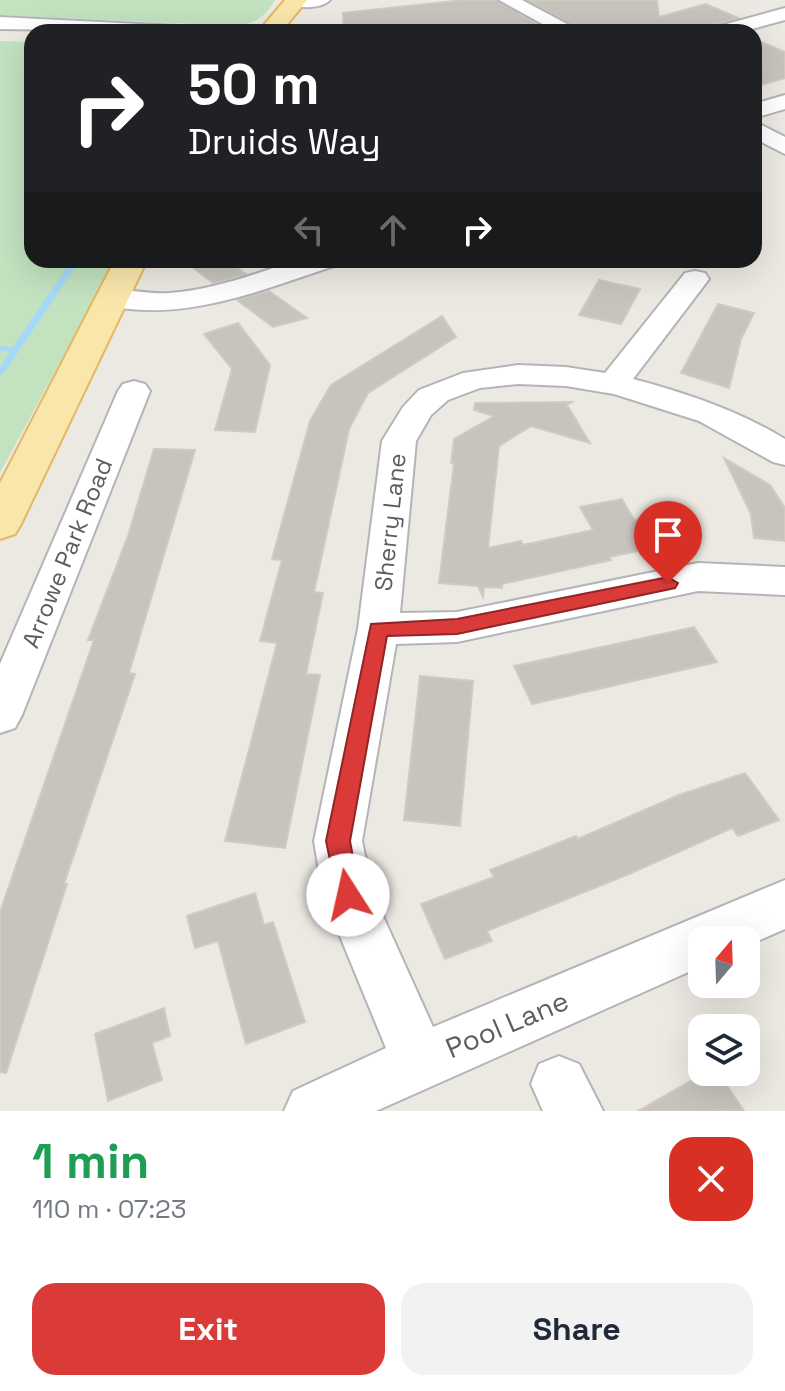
<!DOCTYPE html>
<html lang="en">
<head>
<meta charset="utf-8">
<style>
  :root { --surface:#fff; --page:#f2f2f3; --text:#1f2937; --muted:#747a83; --accent:#da3b39 }
  body { margin:0; font-family:"Space Grotesk",sans-serif; background:var(--page); color:var(--text); height:100vh; display:flex; flex-direction:column; font-size:30px; white-space:nowrap }
  * { box-sizing:border-box; margin:0 }
  p { font-size:26px; color:var(--muted) }
  .icon { flex:none; width:44px; height:44px; fill:none; stroke:currentColor; stroke-width:2; stroke-linecap:round; stroke-linejoin:round }
  .map { position:relative; height:1111px; overflow:hidden }
  .drawer { display:flex; flex-direction:column; background:var(--surface); flex:1 }
  .drawer>* { flex:none }
  .banner { position:absolute; left:24px; top:24px; width:738px; height:244px; border-radius:24px; box-shadow:0 8px 32px #0002; background:#202124; color:#fff; overflow:hidden }
  .needle { width:52px; rotate:19deg }
  .fabs { position:absolute; left:688px; top:926px; display:grid; gap:16px }
  .fabs a { display:grid; place-items:center; width:72px; height:72px; border-radius:16px; background:var(--surface); box-shadow:0 8px 32px #0002; font-size:40px }
  .pin { position:absolute; display:grid; place-items:center; width:68px; height:68px; color:#fff; margin:-82px -34px; border-radius:50% 50% 50% 0; rotate:-45deg; box-shadow:0 0 8px #0007 }
  .pin .icon { rotate:45deg }
  .me { position:absolute; width:88px; margin:-44px; rotate:350deg; stroke-linejoin:round; filter:drop-shadow(0 0 6px #0008) }
  .turn { display:flex; align-items:center; gap:28px; height:168px; padding:0 32px; font-size:36px }
  .turn .icon { width:104px; height:104px; stroke-width:2.5 }
  .turn b { display:block; font-size:56px; line-height:68px }
  .lanes { display:flex; align-items:center; height:76px; padding:0 32px; background:#0003; justify-content:center; gap:40px; direction:ltr }
  .lanes .off { opacity:.35 }
  .round { display:grid; place-items:center; flex:none; width:84px; height:84px; border-radius:24px; background:var(--page) }
  .head { display:flex; align-items:center; justify-content:space-between; height:136px; padding:0 32px }
  h1 { font-size:48px; font-weight:600; line-height:60px; color:#1e9e55 }
  .action { display:flex; gap:16px; margin-top:auto; padding:16px 32px }
  .action a { flex:1; height:92px; border-radius:24px; background:var(--accent); color:#fff; font-size:32px; font-weight:600; line-height:92px; text-align:center }
  .action a+a { background:var(--page); color:var(--text) }
  .map>svg:first-child { display:block }
  .green { fill:#c2e2c0 }
  .lines { fill:none; stroke-linecap:round; stroke-linejoin:round }
  .stream { fill:#a6d9f8; fill-rule:evenodd }
  .building { fill:#c7c4be; stroke:#d0cac1; stroke-width:2 }
  .minor-casing { stroke:#b2b5b8; stroke-width:4 }
  .major-casing { stroke:#e5b761; stroke-width:4 }
  .minor { fill:#fff; fill-rule:evenodd }
  .major { fill:#f8e6ab; fill-rule:evenodd }
  .route { fill:#da3b39; stroke:#8e2625; stroke-width:2 }
  .labels { text-anchor:middle; dominant-baseline:central; stroke-width:6; stroke-linejoin:round; paint-order:stroke }
  .street-label { font-size:24px; fill:#5a5e61; stroke:#fff }
  .near-street-label { font-size:28px; fill:#5a5e61; stroke:#fff }
</style>
</head>
<body>
<div class="map">
<svg width="785" height="1111" viewBox="0 0 785 1111">
  <rect width="100%" height="100%" fill="#ece9e2"/>
  <g class="green">
    <path d="M0 0H275C264 18 256 23 235 26L0 15Z"/>
    <path d="M0 41 32 42V260H115L0 473Z"/>
  </g>
  <g class="lines">
    <path class="stream" d="M72 260H80L4 373 0 375V367L10 352 0 350V346L13 347Z"/>
  </g>
  <g class="building">
    <path d="M464 0H496L551 32H344L343 13Z"/>
    <path d="M528 0H657L659 17 706 4 738 18 711 25 706 32H585Z"/>
    <path d="M754 39 785 52V78L754 87Z"/>
    <path d="M183 260H226L246 274 213 283Z"/>
    <path d="M599 280 640 289 621 324 579 315Z"/>
    <path d="M269 291 307 318 273 327 237 300Z"/>
    <path d="M718 304 754 313 741 339 729 388 681 373Z"/>
    <path d="M442 316 456 337 368 393 349 429 314 592 323 593 306 674 320 675 285 848 225 841 277 643 260 641 282 560 272 559 310 421 331 385Z"/>
    <path d="M238 323 270 365 255 432 215 430 232 369 204 334Z"/>
    <path d="M572 402 567 405 590 443 531 426 499 446 488 548 521 541 523 545 593 530 580 507 622 499 634 520 680 511 699 538 609 557 611 560 502 584V588L484 587 483 597 478 586 439 583 454 464 451 463 454 439 494 416 474 410 475 403Z"/>
    <path d="M154 449 195 450 129 673 135 674 64 884H67L6 1073 0 1072V912L94 640H88L128 536Z"/>
    <path d="M724 458 770 485 785 508V541L754 538 751 514Z"/>
    <path d="M694 627 717 662 532 704 514 666Z"/>
    <path d="M420 676 473 681 460 826 404 820Z"/>
    <path d="M745 773 779 820 738 836 732 828 629 874 487 931 492 941 445 959 421 904 494 877 490 870 576 836 578 839 679 795Z"/>
    <path d="M255 893 264 925 273 922 305 1022 246 1044 218 941 195 948 187 916Z"/>
    <path d="M164 1008 170 1036 152 1043 162 1080 108 1101 95 1034Z"/>
    <path d="M706 1072H718L744 1111H638Z"/>
  </g>
  <g class="lines">
    <g class="minor-casing">
      <g id="minor">
        <path d="M288 0H330C322 9 301 8 290 5Z"/>
        <path d="M499 0H522L582 32H557Z"/>
        <path d="M785 8V20L741 32H709L712 28Z"/>
        <path d="M0 17 179 26 189 32 0 29Z"/>
        <path d="M785 95V109L754 118V104Z"/>
        <path d="M754 121 785 137V154L754 138Z"/>
        <path d="M297 260H338L334 266C258 291 181 324 100 304L96 298 100 292C122 286 146 295 169 293 213 290 255 274 297 260Z"/>
        <path d="M695 271 705 273 709 279 633 379C686 393 737 410 785 439V465L773 462 699 421 614 394 566 386 518 384 480 388 448 400 431 415 416 441 400 613 457 612 698 563 785 567V595L698 591 457 642 396 644 362 841 373 894 433 1027 785 880V929L746 946V940H702V966L376 1111H284L293 1091 386 1048 323 895 314 841 358 629 382 441 403 407 419 390 463 373 518 365 566 367 605 373 685 273Z"/>
        <path d="M134 381 145 384 150 391 22 715 15 728 0 733V664L118 391 123 384Z"/>
        <path d="M559 1056 579 1064 603 1111H543L531 1084 539 1064Z"/>
      </g>
    </g>
    <g class="major-casing">
      <g id="major">
        <path d="M285 0H307L281 32H258Z"/>
        <path d="M115 260H147L21 524 15 534 0 539V483Z"/>
      </g>
    </g>
    <use href="#minor" class="minor"/>
    <use href="#major" class="major"/>
  </g>
  <path class="route" d="M668 577 678 583 675 588 457 634 387 636 350 841 360 895 356 903 348 906 339 903 326 841 371 624 457 619Z"/>
  <g class="labels">
    <g class="street-label">
      <text transform="translate(390 522) rotate(-84)">Sherry Lane</text>
      <text transform="translate(67 553) rotate(-68)">Arrowe Park Road</text>
    </g>
    <g class="near-street-label">
      <text transform="translate(507 1024) rotate(-23)">Pool Lane</text>
    </g>
  </g>
</svg>
<div class="fabs">
<a><svg class="needle" viewBox="-14 -14 28 28"><path d="M0-13l5 13h-10z" fill="#e53935"/><path d="M0 13l5-13h-10z" fill="#747a83"/></svg></a>
<a><svg class="icon" aria-label="layers" viewBox="0 0 24 24"><path d="M12 4l9 5-9 5-9-5zM3 14l9 5 9-5"/></svg></a>
</div>
<div class="pin" style="left:668px;top:583px;background:#d93025"><svg class="icon" aria-label="arrive" viewBox="0 0 24 24"><path d="M6 21V4h12l-3 4 3 4H6"/></svg></div>
<svg class="me" style="left:348px;top:895px" viewBox="-20 -20 40 40"><circle r="19" fill="#fff"/><path d="M0-13L10 11 0 6-10 11z" fill="#da3b39"/></svg>
<div class="banner">
<div class="turn"><svg class="icon" aria-label="right" viewBox="0 0 24 24"><path d="M7 20v-9h11M14 6l5 5-5 5"/></svg><div><b>50 m</b>Druids Way</div></div>
<div class="lanes"><svg class="icon off" aria-label="left" viewBox="0 0 24 24"><path d="M17 20v-9H6M10 6l-5 5 5 5"/></svg><svg class="icon off" aria-label="ahead" viewBox="0 0 24 24"><path d="M12 20V5M6 11l6-6 6 6"/></svg><svg class="icon" aria-label="right" viewBox="0 0 24 24"><path d="M7 20v-9h11M14 6l5 5-5 5"/></svg></div>
</div>
</div>
<section class="drawer">
<div class="head"><div><h1>1 min</h1><p>110 m · 07:23</p></div><a class="round" style="background:#d93025;color:#fff"><svg class="icon" aria-label="close" viewBox="0 0 24 24"><path d="M6 6l12 12M18 6L6 18"/></svg></a></div>
<div class="action"><a>Exit</a><a>Share</a></div>
</section>
</body>
</html>
